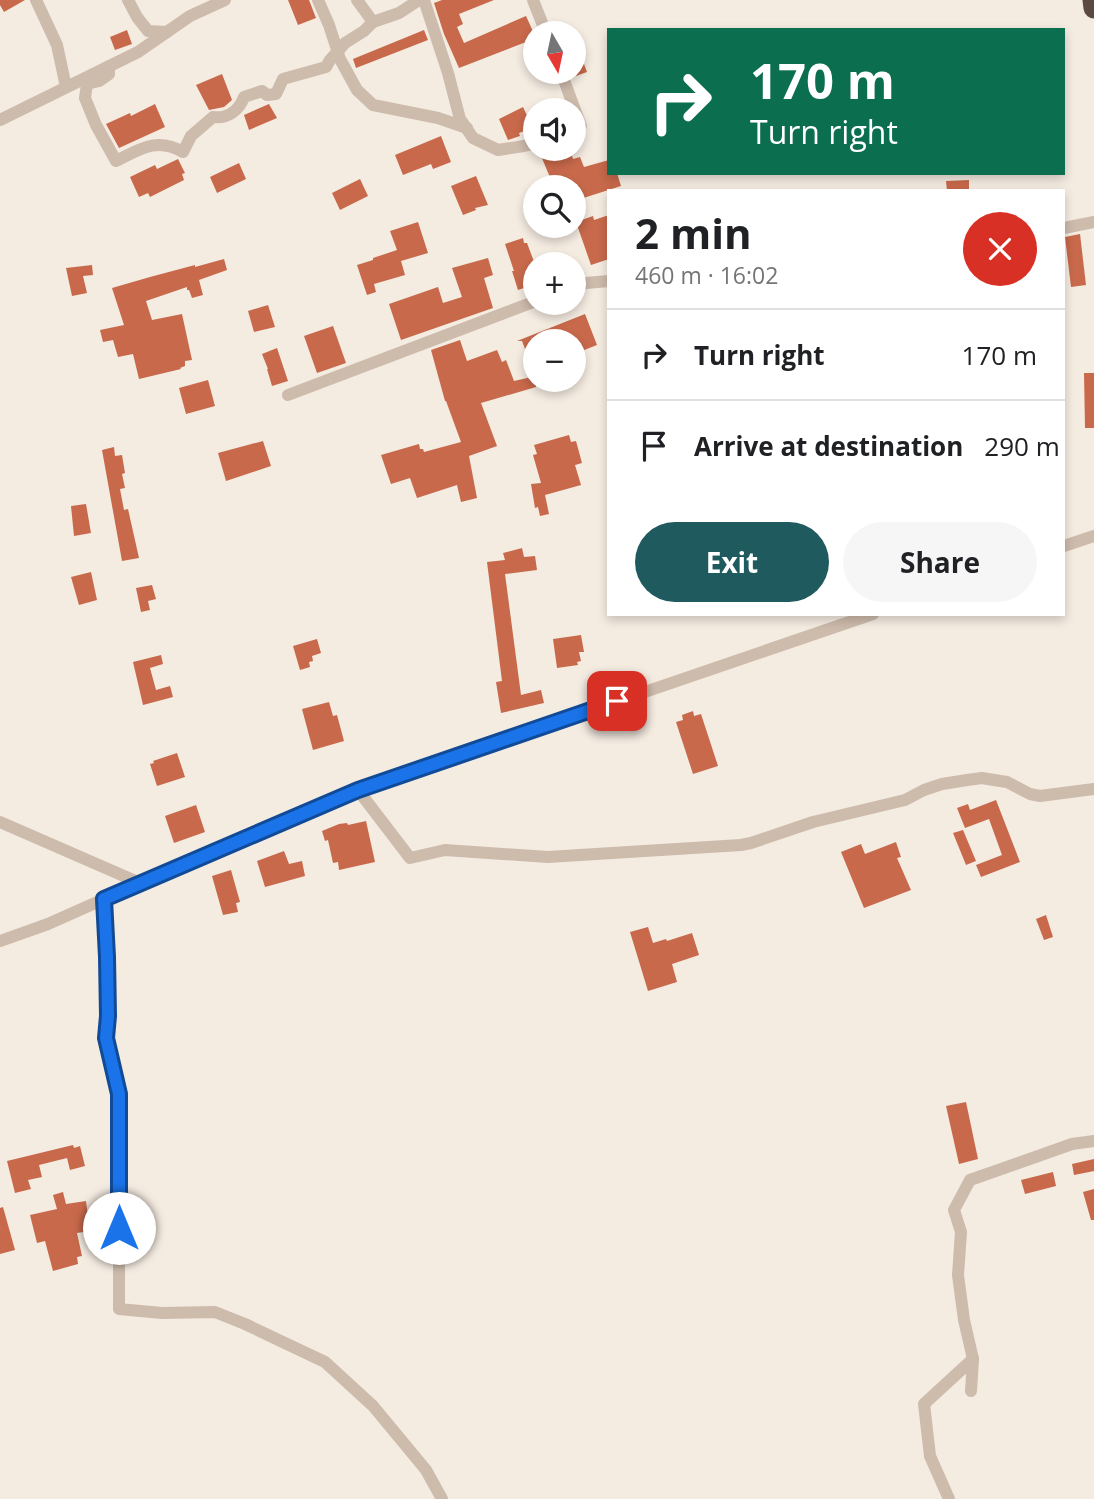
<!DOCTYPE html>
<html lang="en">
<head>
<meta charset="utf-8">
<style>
  :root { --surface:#fff; --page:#f6f6f6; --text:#202124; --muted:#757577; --line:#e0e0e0; --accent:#1f5a5e }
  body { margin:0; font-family:"Open Sans",sans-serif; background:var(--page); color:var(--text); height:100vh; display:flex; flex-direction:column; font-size:26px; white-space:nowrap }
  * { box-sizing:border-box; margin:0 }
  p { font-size:23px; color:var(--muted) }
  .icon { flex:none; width:38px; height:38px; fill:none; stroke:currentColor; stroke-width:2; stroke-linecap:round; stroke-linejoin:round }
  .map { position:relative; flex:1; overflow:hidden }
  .details { position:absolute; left:607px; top:189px; width:458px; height:427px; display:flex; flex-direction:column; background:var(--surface); border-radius:0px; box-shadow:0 4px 10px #0003 }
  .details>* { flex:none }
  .guide { position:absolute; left:607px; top:28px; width:458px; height:147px; border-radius:0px; box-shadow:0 4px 10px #0003; background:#0b6e4f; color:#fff; overflow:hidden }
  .needle { width:46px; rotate:171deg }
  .fabs { position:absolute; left:523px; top:21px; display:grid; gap:14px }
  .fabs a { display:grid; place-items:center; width:63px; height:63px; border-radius:50%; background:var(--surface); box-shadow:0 4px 10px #0003; font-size:35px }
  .pin { position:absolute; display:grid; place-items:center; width:60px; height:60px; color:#fff; margin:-30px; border-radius:14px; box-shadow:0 4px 10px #0006 }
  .me { position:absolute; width:77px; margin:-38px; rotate:0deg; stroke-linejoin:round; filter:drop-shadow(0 0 5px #0008) }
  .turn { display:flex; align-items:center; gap:24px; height:147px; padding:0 28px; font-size:32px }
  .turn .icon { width:91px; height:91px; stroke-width:2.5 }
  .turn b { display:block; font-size:49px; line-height:60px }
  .round { display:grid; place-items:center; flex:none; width:74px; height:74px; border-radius:37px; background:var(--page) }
  .overview { display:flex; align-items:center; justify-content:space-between; height:119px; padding:0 28px }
  h1 { font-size:42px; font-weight:700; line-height:52px }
  .button { display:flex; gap:14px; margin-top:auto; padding:14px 28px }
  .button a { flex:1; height:80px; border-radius:42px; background:var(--accent); color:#fff; font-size:28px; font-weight:700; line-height:80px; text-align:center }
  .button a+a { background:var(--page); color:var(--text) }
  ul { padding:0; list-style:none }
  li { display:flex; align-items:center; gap:21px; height:91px; padding:0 28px; border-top:2px solid var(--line) }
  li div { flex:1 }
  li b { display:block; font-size:26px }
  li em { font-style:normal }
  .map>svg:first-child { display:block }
  .building { fill:#c8694b }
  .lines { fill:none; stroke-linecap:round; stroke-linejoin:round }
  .street { stroke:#cdbbac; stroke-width:12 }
  .highway { stroke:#5c4a42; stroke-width:21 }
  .route-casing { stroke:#114b97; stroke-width:18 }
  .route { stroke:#1a73e8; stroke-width:12 }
</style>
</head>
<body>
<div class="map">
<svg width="1094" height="1499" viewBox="0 0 1094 1499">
  <rect width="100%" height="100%" fill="#f4ebe1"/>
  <g class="building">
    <path d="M0 0H25L4 12 0 5Z"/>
    <path d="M288 0H309L316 18 298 25Z"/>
    <path d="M442 0H494L459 14 463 24 457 27 464 43 526 16 536 38 459 68 444 34 434 3Z"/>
    <path d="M127 30 132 44 115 50 110 37Z"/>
    <path d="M424 30 428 40 356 68 353 59Z"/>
    <path d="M574 40H575L587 72 576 76 574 69Z"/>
    <path d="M222 74 232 100 224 107 209 110 196 85Z"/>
    <path d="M155 104 165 127 119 148 106 124 130 113 131 116Z"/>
    <path d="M269 104 277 118 249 130 244 115Z"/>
    <path d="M523 107 531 124 525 127 527 130 519 133 520 136 508 140 499 119Z"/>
    <path d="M441 136 451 162 433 169 431 164 403 175 395 155Z"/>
    <path d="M542 149H570L573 159 580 157 584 167 609 160V173H617L621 186 574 201V187H554L539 151Z"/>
    <path d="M178 159 185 173 182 174 184 180 150 197 148 193 139 197 130 177 155 165 157 169Z"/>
    <path d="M239 163 246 179 217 193 210 177Z"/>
    <path d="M476 176 488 205 475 208 476 210 463 215 451 186Z"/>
    <path d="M360 179 368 196 340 210 332 193Z"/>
    <path d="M969 180V191H947L946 181Z"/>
    <path d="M609 215V259L591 265 576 222 593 216 594 220Z"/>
    <path d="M418 222 428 253 401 261 405 275 374 284 376 292 367 295 357 265 373 260V258L397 250 390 231Z"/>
    <path d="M1080 234 1086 285 1071 287 1065 237Z"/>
    <path d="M523 238 524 243H527L536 267V292L526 295 524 288 518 290 512 271H514L505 244Z"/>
    <path d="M488 258 493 275 484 278 493 308 401 340 389 304 438 287 443 303 462 297 452 268Z"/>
    <path d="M224 259 227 270 199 280 203 295 192 298 189 290H187V287L146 301 152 320 182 314 192 360 185 361V366L180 368 181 369 139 379 133 354 118 357 113 340 103 342 100 330 124 325 112 288 150 277 195 265V267Z"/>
    <path d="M92 265 93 275 83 276 87 293 72 296 66 268Z"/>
    <path d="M268 305 275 327 254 332 248 311Z"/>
    <path d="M585 314 597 345 574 354V341H536L535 375 522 341H517Z"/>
    <path d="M333 326 346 363 317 373 304 336Z"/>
    <path d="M460 340 467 361 497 350 502 362 506 360 514 381 536 376V387L481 403 497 446 469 456 477 498 461 502 457 485 417 498 410 478 391 484 381 455 419 444 420 449H423L424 452 461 442 446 401H445L431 350Z"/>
    <path d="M277 348 288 381 272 386 267 369H268L262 354Z"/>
    <path d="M1084 373H1094V428H1085Z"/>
    <path d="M208 380 215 406 186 414 179 388Z"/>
    <path d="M569 435 571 442 576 441 582 463 575 465 581 485 545 495 549 514 540 516 538 507 535 508 531 484 541 483 533 455 537 454 534 445Z"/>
    <path d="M263 441 271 466 226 481 218 453Z"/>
    <path d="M114 447 115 456 122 455 125 473 122 474 125 488 120 489 124 510 128 509 139 558 122 561 102 450Z"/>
    <path d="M86 504 91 533 74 536 71 506Z"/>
    <path d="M522 548 524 557 535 556 537 570 505 574 521 695 541 690 544 703 501 713 496 682 502 681 487 562 505 560 503 553Z"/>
    <path d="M91 572 97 600 79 605 71 577Z"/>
    <path d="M152 585 156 599 148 601 150 610 141 612 136 588Z"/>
    <path d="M581 635 584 652H579L581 661 577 662 578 665 557 668 553 639Z"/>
    <path d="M317 639 321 653 312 656 313 661 309 662 310 667 300 670 293 646Z"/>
    <path d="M161 655 163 664 150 668 156 690 170 686 173 697 143 705 133 662Z"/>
    <path d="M329 702 333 716 337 715 344 741 313 750 302 709Z"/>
    <path d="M693 711 694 716 701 714 718 766 693 774 676 722 683 720 682 715Z"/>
    <path d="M177 753 185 777 157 786 150 764 154 763 153 761Z"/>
    <path d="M996 800 1020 862 981 877 976 865 1002 855 989 819 965 828 957 808 968 804 970 810Z"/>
    <path d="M196 805 205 832 174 843 165 816Z"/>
    <path d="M366 821 375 862 339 870 338 862 333 863 328 840 325 841 322 831 339 824 347 823 348 825Z"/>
    <path d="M963 830 976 861 966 865 953 833Z"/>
    <path d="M896 842 901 857 897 858 911 890 864 908 841 852 861 844 865 854Z"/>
    <path d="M284 851 289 864 302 861 305 876 265 887 257 861Z"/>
    <path d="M231 870 240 902 236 903 238 912 223 915 212 876Z"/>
    <path d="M1046 915 1053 937 1044 940 1036 919Z"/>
    <path d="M648 927 653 943 666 939 667 941 692 933 699 955 672 964 677 982 648 991 630 932Z"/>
    <path d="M966 1102 978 1159 959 1164 946 1106Z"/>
    <path d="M73 1145 74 1148 80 1146 85 1166 70 1170 67 1158 39 1165 42 1177 28 1180 31 1189 15 1193 7 1161Z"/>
    <path d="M1094 1159V1171L1074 1175 1072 1164Z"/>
    <path d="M1053 1172 1056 1186 1025 1194 1021 1180Z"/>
    <path d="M1094 1189V1220H1091L1083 1192Z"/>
    <path d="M63 1192 66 1204 86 1201 90 1231 77 1233 82 1256 77 1257 78 1264 53 1271 45 1241 37 1243 30 1215 57 1209 53 1195Z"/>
    <path d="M3 1207 15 1250 0 1254V1208Z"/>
  </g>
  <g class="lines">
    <g class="street">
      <path d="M36 0 57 45 66 87"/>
      <path d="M128 0 137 17 148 31 167 32"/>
      <path d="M318 0 329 25 340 59 357 90 373 105 438 118 467 128"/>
      <path d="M357 0 373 22 399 13 419 0"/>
      <path d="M424 0 448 73 460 119 473 138 498 150 524 146 536 143"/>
      <path d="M533 0 546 33"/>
      <path d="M109 66V74L99 81 87 84 85 98 96 125 116 161C140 149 157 137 183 152L191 136 213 117C227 119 239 111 244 97L262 91 267 95 276 94 283 79 326 67 330 60 345 43 364 31 373 22"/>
      <path d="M561 72 581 126 574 129"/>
      <path d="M0 120 138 52 190 16 225 0"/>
      <path d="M1064 228 1094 222"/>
      <path d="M574 287 586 283 609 281"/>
      <path d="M288 395 536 301"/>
      <path d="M1064 546 1094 536"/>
      <path d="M358 790 410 858 445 850 548 857 741 845 751 843 813 822 905 800 924 790 942 784 967 780 982 778 994 780 1007 782 1030 794 1040 796 1094 789"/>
      <path d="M0 822 140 883"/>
      <path d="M104 899 107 957 108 1016 106 1038 119 1094V1309L162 1313 215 1312 245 1324 325 1362 373 1406 426 1470 442 1499"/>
      <path d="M0 941 48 924 140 883 358 790 873 614"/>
      <path d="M971 1391 973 1359 964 1320 958 1275 961 1232 954 1210 970 1180 1072 1144 1094 1141"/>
      <path d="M949 1499 930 1456 924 1404 973 1359"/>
    </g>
    <path class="highway" d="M1093 0 1094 8"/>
  </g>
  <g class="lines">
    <g class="route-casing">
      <path id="route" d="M119 1228V1094L106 1038 108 1016 107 957 104 899 358 790 617 701"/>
    </g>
    <use href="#route" class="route"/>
  </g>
</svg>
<div class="fabs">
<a><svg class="needle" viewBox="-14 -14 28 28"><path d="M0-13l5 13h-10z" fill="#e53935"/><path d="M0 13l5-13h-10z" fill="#757577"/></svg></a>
<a><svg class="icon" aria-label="sound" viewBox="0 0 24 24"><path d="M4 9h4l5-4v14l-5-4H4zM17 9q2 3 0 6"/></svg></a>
<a><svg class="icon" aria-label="search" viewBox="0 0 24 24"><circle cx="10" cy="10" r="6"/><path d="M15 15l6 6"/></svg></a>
<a>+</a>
<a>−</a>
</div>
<div class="pin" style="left:617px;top:701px;background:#d93025"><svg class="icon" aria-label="arrive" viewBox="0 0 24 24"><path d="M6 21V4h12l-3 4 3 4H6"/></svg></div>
<svg class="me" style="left:119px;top:1228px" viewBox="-20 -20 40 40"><circle r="19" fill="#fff"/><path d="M0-13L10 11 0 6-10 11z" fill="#1a73e8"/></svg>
<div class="guide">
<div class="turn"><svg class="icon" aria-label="right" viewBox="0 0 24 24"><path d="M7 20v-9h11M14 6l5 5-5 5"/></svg><div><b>170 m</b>Turn right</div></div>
</div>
<section class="details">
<div class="overview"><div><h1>2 min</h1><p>460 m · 16:02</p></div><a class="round" style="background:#d93025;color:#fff"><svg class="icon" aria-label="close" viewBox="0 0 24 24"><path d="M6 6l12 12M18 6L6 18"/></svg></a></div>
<ul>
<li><svg class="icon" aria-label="right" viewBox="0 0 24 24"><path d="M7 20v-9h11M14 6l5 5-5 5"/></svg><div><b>Turn right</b></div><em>170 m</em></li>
<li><svg class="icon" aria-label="arrive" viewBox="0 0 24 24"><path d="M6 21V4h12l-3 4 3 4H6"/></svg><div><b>Arrive at destination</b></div><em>290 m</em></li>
</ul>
<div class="button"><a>Exit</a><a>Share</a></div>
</section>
</div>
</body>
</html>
